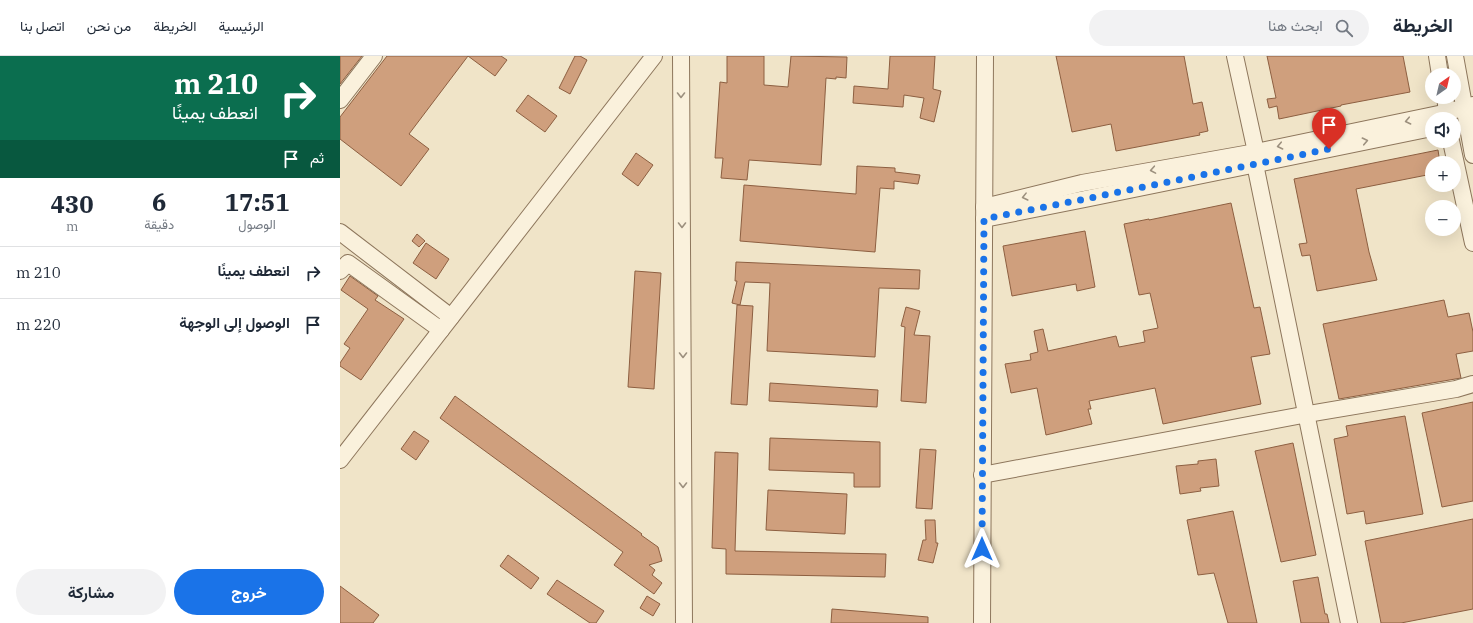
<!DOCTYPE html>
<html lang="ar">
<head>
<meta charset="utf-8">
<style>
  :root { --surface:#fff; --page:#f2f2f3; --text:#1f2937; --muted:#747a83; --line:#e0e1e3; --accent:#1a73e8 }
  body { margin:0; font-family:"IBM Plex Serif",Vazirmatn,serif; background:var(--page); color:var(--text); direction:rtl; height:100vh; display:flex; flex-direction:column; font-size:15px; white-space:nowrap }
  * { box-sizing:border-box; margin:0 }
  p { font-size:13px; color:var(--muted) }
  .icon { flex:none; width:22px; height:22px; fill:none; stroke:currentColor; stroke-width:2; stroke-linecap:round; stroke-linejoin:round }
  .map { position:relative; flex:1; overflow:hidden; direction:ltr }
  .sheet { display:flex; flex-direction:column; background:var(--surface); width:340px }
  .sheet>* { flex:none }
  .top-card { background:#0b6e4f; color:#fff; overflow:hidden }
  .needle { width:26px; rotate:34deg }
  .controls { position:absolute; left:1085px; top:12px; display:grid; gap:8px }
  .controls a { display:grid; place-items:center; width:36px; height:36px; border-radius:50%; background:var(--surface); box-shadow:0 4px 16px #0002; font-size:20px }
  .pin { position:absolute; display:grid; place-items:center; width:34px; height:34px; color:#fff; margin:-41px -17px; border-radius:50% 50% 50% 0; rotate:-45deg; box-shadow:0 0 4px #0007 }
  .pin .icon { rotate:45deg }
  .me { position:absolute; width:44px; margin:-22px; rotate:0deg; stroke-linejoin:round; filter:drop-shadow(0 0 3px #0008) }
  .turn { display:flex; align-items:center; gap:14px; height:84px; padding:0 16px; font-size:18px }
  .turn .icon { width:52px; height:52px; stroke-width:2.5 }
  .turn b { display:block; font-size:28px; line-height:34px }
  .then { display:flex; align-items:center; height:38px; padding:0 16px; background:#0003; gap:8px; font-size:15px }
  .eta { display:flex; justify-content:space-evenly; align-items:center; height:68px; text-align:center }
  .eta b { font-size:24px; font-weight:700; line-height:28px }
  .cta { display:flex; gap:8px; margin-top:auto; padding:8px 16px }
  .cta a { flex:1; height:46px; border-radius:24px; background:var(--accent); color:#fff; font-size:16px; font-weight:700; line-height:46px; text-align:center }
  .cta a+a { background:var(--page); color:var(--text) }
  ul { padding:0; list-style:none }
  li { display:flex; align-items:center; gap:12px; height:52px; padding:0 16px; border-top:1px solid var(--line) }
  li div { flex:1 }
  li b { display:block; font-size:15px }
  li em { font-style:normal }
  header { display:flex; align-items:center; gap:24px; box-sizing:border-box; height:56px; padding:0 20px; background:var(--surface); border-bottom:1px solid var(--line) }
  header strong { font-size:19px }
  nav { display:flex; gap:22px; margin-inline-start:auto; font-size:14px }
  .search { width:280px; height:36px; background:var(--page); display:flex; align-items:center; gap:10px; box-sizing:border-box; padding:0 14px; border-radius:22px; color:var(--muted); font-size:15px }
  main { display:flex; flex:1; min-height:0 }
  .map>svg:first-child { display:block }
  .building { fill:#cf9f7d; stroke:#8d5f41 }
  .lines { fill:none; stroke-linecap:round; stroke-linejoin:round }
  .minor-casing { stroke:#8d765c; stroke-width:18 }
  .minor { stroke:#faf1dc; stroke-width:16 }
  .oneway { stroke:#9c907e }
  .route { stroke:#1a73e8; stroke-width:7; stroke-dasharray:0 12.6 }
</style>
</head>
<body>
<header>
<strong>الخريطة</strong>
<div class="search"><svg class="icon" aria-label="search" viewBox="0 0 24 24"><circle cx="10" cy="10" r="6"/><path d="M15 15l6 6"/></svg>ابحث هنا</div>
<nav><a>الرئيسية</a><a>الخريطة</a><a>من نحن</a><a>اتصل بنا</a></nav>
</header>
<main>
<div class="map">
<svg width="1133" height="567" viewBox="0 0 1133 567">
  <rect width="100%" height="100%" fill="#f0e4c8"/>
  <g class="building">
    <path d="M0 0H22L0 28Z"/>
    <path d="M47 0H161L167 4 155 20 128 0 69 78 89 93 61 130 0 83V61Z"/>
    <path d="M235 0H240L247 4 230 38 219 32Z"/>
    <path d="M387 0H424V29L448 31 451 0 507 1 506 22 496 21V23L486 22 481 109 409 104 407 124 381 122 383 102H375L380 26 387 27Z"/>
    <path d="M550 0H595L593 33 601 35 594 66 580 62 584 42 564 39 563 51 513 47 514 30 548 33Z"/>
    <path d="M716 0H844L853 48 862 46 868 75 859 77 860 79 776 95 771 68 732 76Z"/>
    <path d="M927 0H1063L1070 36 1001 49V50L939 63 937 50 929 52 927 43 936 42Z"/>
    <path d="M188 39 217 60 205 76 176 55Z"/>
    <path d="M1098 94 1100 107H1092V118L1016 133 1029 196 1037 224 977 235 970 199 962 200 959 188 967 187 954 123Z"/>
    <path d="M296 97 313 109 298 130 282 118Z"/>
    <path d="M517 110 555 112V116L580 119 578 128 554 125V133L540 132 535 196 400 185 404 129 516 138Z"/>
    <path d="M891 147 914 252 920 251 930 298 911 301 921 348 823 368 815 332 749 345 751 353H748L752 368 706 379 697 332 671 337 665 308 691 304 690 298 698 296 694 275 703 273 708 295 776 280 779 291 805 286 803 275 818 272 810 237 799 239 784 168 809 163V164Z"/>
    <path d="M745 175 755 231 737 235 736 228 672 240 663 190Z"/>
    <path d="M77 178 85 185 79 191 72 185Z"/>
    <path d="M86 187 109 203 96 223 73 207Z"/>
    <path d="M396 206 580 214 579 233 539 232 535 301 427 295 430 227 405 226 400 249 392 247 397 225H395Z"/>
    <path d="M295 215 321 217 314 333 288 331Z"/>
    <path d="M10 220 38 240 35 244 64 263 21 324 0 310V307L10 292 4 288 28 253 1 234Z"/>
    <path d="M1104 244 1108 261 1129 257 1133 276V295L1116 298 1121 322 999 343 983 268Z"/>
    <path d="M397 249 413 250 407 349 391 348Z"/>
    <path d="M566 251 580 255 574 279 590 280 586 347 561 345 565 271 561 270Z"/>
    <path d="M430 327 538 334 537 351 429 345Z"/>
    <path d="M115 340 302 478 301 479 318 491 322 505 309 509 315 514 312 519 322 527 314 538 274 509 283 496 100 362Z"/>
    <path d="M1133 346V445L1102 451 1082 357Z"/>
    <path d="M1065 360 1083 458 1026 468 1024 455 1007 458 994 383 1008 380 1006 370Z"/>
    <path d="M74 375 89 385 76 404 61 393Z"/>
    <path d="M430 382 540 386V431H514V417L429 414Z"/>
    <path d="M953 387 976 499 941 506 915 395Z"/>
    <path d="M580 393 596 394 592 453 576 452Z"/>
    <path d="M375 396 398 397 395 495 546 498 545 521 386 518V493L372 492Z"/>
    <path d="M876 403 879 430 860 432 861 435 840 438 836 410 858 408V405Z"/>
    <path d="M428 434 507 438 505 478 426 474Z"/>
    <path d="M893 455 917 567H888L874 517 858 519 847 464Z"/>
    <path d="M1133 463V553L1061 567H1041L1025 485Z"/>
    <path d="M585 464H595L596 487H598L593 507 578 504 583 484H586Z"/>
    <path d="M168 499 199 522 191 533 160 510Z"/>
    <path d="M978 521 985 558H987L989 567H961L953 525Z"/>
    <path d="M217 524 264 555 256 567H250L207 538Z"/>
    <path d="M0 530 39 559 33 567H0Z"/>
    <path d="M307 540 320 548 313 560 300 552Z"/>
    <path d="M492 553 588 561V567H491Z"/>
  </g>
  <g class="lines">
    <g class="minor-casing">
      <g id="minor">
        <path d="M341 0 344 567"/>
        <path d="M895 0 916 96 915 108 1009 567"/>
        <path d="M1097 0 1100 19"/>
        <path d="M1115 0 1133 99"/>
        <path d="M1105 41 1108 63"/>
        <path d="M0 44 34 0"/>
        <path d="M1111 85 1133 187"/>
        <path d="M644 151 742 127 916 96 1108 56 1133 49"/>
        <path d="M644 163 745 143 1092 72"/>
        <path d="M0 176 111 261"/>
        <path d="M0 215 8 207 101 274"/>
        <path d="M0 404 314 0"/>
        <path d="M642 419 968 358 1116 333 1133 328"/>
        <path d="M642 567 645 0"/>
      </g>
    </g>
    <use href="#minor" class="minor"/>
  </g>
  <defs><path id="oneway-chevron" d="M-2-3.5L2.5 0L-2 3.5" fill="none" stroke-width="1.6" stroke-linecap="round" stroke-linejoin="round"/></defs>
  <g class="oneway">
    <use href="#oneway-chevron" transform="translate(341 39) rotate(90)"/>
    <use href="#oneway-chevron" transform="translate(1068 65) rotate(168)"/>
    <use href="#oneway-chevron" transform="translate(1025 85) rotate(-12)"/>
    <use href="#oneway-chevron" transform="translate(940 90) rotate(168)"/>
    <use href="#oneway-chevron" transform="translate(813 114) rotate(170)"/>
    <use href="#oneway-chevron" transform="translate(685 141) rotate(166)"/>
    <use href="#oneway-chevron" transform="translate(342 169) rotate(90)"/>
    <use href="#oneway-chevron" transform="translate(343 299) rotate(90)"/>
    <use href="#oneway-chevron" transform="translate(343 429) rotate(90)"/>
  </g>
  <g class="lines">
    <path class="route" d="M642 493 644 163 745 143 989 93"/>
  </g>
</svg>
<div class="controls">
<a><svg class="needle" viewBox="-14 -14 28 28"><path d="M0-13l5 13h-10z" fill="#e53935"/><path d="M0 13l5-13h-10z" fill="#747a83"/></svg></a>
<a><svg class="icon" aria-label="sound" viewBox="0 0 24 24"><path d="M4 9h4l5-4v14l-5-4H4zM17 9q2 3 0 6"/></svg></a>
<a>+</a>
<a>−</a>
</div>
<div class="pin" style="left:989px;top:93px;background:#d93025"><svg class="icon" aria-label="arrive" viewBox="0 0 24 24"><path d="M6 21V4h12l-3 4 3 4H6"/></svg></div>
<svg class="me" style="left:642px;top:493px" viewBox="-20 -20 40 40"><path d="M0-17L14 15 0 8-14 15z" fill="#1a73e8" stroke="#fff" stroke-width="4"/></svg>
</div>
<section class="sheet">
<div class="top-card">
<div class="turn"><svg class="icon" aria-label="right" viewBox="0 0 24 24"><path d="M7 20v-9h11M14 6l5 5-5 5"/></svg><div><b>210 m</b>انعطف يمينًا</div></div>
<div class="then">ثم<svg class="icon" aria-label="arrive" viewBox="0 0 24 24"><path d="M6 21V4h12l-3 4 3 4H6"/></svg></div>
</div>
<div class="eta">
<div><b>17:51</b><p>الوصول</p></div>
<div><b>6</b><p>دقيقة</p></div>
<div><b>430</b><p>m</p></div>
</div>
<ul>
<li><svg class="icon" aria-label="right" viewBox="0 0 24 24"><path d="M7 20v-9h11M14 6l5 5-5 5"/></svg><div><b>انعطف يمينًا</b></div><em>210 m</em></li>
<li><svg class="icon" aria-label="arrive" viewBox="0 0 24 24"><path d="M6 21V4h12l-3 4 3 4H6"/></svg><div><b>الوصول إلى الوجهة</b></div><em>220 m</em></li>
</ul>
<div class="cta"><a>خروج</a><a>مشاركة</a></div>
</section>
</main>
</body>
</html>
